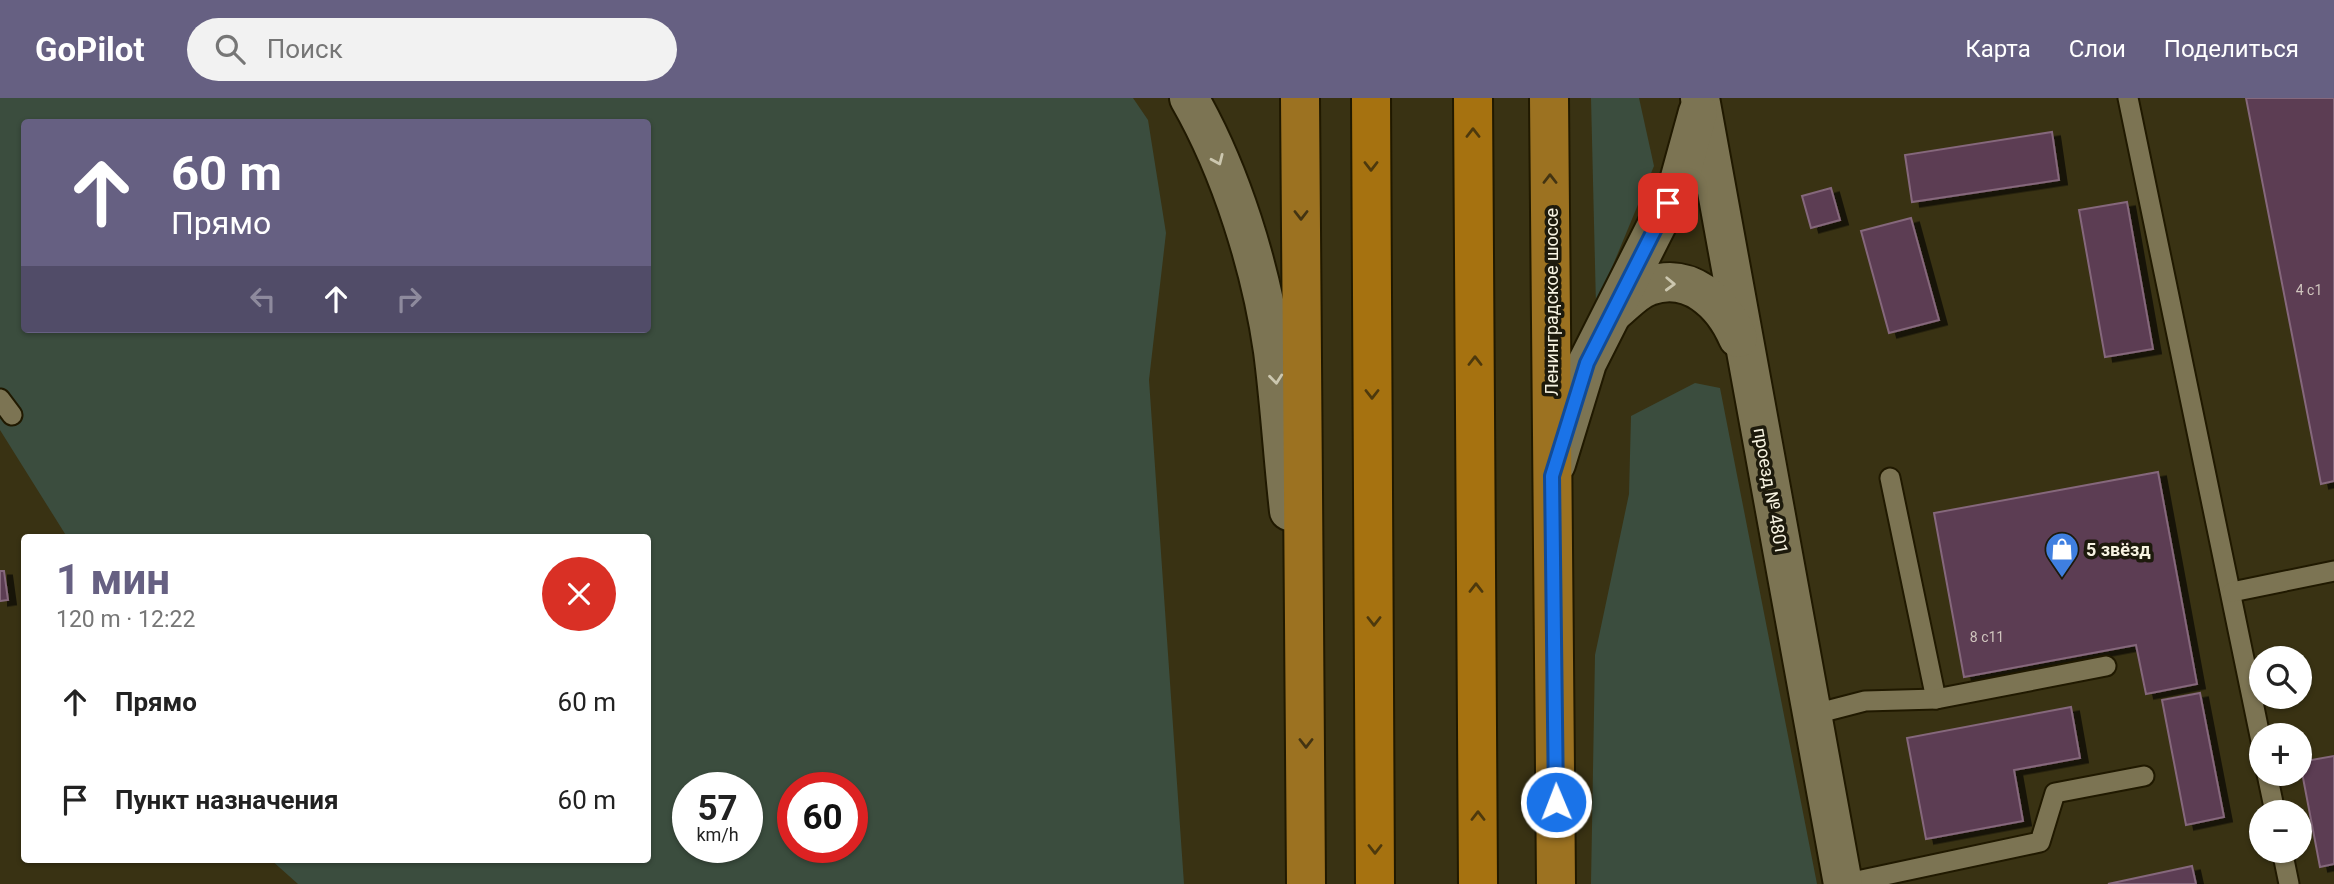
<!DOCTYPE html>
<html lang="ru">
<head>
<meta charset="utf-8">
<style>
  :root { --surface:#fff; --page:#f2f2f2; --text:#222; --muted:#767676; --accent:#666082 }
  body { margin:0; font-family:Roboto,sans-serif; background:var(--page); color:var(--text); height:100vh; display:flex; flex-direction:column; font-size:26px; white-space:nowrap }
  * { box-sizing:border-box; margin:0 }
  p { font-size:23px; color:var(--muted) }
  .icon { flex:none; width:38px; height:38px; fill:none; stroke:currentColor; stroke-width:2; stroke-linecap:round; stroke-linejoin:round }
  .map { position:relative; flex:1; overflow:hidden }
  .drawer { position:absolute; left:21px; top:436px; width:630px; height:329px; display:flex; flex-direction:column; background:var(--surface); border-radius:7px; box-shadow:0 2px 5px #0004 }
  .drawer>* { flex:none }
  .hud { position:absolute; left:21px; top:21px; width:630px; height:214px; border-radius:7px; box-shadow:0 2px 5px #0004; background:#666082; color:#fff; overflow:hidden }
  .fabs { position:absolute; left:2249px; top:548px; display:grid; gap:14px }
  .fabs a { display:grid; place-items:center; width:63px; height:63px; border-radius:50%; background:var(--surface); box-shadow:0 2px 5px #0004; font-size:35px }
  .speed { position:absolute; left:672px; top:674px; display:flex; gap:14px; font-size:35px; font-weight:700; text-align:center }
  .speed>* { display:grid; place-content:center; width:91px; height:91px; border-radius:50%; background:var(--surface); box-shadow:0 2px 5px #0004; line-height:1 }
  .speed small { font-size:18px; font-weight:400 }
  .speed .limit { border:10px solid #d22; background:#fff; color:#111 }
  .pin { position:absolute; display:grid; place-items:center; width:60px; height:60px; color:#fff; margin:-30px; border-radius:14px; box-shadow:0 4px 10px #0006 }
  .me { position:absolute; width:77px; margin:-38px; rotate:359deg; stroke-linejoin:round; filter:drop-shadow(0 0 5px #0008) }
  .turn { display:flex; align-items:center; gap:24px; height:147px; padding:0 35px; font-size:32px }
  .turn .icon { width:91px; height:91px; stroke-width:2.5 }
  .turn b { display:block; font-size:49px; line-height:60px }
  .lanes { display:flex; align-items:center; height:66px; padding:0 35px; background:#0003; justify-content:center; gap:35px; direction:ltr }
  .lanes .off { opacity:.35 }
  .round { display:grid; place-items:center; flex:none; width:74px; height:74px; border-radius:37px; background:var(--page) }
  .headline { display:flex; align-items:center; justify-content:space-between; height:119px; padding:0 35px }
  h1 { font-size:42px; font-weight:700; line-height:52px; color:var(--accent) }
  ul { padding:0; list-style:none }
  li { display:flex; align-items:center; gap:21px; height:98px; padding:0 35px }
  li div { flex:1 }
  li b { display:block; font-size:26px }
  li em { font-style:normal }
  header { display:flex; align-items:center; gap:42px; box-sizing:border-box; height:98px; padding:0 35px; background:var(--accent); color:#fff }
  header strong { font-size:33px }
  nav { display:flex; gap:38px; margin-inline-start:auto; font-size:24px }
  .search { width:490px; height:63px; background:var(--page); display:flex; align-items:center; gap:18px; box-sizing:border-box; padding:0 24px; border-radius:38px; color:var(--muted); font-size:26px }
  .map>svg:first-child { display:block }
  .green { fill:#3b4d3e; fill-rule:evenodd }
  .building { fill:#5c3c53; stroke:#85677b; stroke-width:2; filter:url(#shadow) }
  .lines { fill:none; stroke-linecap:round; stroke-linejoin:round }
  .service-casing { stroke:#201900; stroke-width:23 }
  .minor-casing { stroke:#201900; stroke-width:42 }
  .tertiary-casing { stroke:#201900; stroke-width:42 }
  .primary-casing { stroke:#201900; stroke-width:42 }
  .trunk-casing { stroke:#201900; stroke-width:42 }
  .service { stroke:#7c7453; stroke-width:19 }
  .minor { stroke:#7c7453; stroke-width:38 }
  .tertiary { stroke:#7c7453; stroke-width:38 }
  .primary { stroke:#9c7221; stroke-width:38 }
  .trunk { stroke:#a67210; stroke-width:38 }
  .oneway { stroke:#4d390d }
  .oneway2 { stroke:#ccc7af }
  .oneway3 { stroke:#433412 }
  .route-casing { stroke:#114b97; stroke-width:18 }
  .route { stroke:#1a73e8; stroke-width:12 }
  .labels { text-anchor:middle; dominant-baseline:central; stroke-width:7; stroke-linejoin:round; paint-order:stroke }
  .number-label { font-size:14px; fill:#d0c5be }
  .street-label { font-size:18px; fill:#f7f3e1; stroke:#1d1a0c }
  .poi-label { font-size:18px; font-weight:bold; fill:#f7f3e1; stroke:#1d1a0c; text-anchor:start }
</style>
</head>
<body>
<header>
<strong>GoPilot</strong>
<div class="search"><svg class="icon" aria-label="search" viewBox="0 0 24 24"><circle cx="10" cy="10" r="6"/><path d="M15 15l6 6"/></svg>Поиск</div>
<nav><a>Карта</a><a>Слои</a><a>Поделиться</a></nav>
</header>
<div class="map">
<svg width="2334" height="786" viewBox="0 0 2334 786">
  <defs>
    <filter id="shadow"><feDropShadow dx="8" dy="4.5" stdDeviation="0" flood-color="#0009"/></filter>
  </defs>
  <rect width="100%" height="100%" fill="#393213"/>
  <g class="green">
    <path d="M0 0H1133L1148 22 1166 135 1149 282 1184 786H298L270 761H648V439H67L0 332ZM24 24H648V231H24ZM688 690H747V749H688ZM793 690H852V749H793Z"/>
    <path d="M1591 0H1639L1654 68 1596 208Z"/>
    <path d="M1695 285 1720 290 1817 786H1591L1595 557 1629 396 1631 318Z"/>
  </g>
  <g class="building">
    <path d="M2246 0H2334V383L2321 386Z"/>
    <path d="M2052 34 2059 82 1912 104 1905 57Z"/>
    <path d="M1831 90 1840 122 1811 130 1802 98Z"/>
    <path d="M2127 104 2153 251 2105 259 2079 112Z"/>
    <path d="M1911 120 1939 222 1889 235 1861 133Z"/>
    <path d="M2158 374 2197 586 2146 596 2136 547 1964 579 1934 415Z"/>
    <path d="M0 473H4L8 502 0 503Z"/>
    <path d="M2200 595 2224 719 2186 727 2162 602Z"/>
    <path d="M2071 609 2080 660 2014 672 2023 723 1926 741 1907 640Z"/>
    <path d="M2334 658V766L2320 769 2300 664Z"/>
    <path d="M2192 768 2196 786H2108Z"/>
  </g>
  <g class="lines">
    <g class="service-casing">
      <g id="service">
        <path d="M2128 0 2261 643"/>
        <path d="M0 301 12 317"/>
        <path d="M1890 380 1936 601"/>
        <path d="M2232 494 2334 473"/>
        <path d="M1811 617 1865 603 1936 601 2106 568"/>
        <path d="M2267 676 2275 714"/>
        <path d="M2282 752 2289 786"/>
        <path d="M1843 786 2040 744 2055 695 2144 678"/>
      </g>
    </g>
    <g class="minor-casing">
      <g id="minor">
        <path d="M1700 0 1843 786"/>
        <path d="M1614 214C1624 206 1636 192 1649 188 1690 173 1723 205 1738 240"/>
        <path d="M1556 366 1587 265 1679 83 1698 14"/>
      </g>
    </g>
    <g class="tertiary-casing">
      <path id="tertiary" d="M1189 0C1231 73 1261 170 1273 253 1280 306 1283 360 1289 413"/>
    </g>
    <g class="primary-casing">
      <g id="primary">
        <path d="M1300 0 1306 786"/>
        <path d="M1549 0 1556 786"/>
      </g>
    </g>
    <g class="trunk-casing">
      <g id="trunk">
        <path d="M1371 0 1375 786"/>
        <path d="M1473 0 1478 786"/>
      </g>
    </g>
    <use href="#service" class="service"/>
    <use href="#minor" class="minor"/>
    <use href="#tertiary" class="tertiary"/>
    <use href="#primary" class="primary"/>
    <use href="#trunk" class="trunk"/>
  </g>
  <defs><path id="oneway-chevron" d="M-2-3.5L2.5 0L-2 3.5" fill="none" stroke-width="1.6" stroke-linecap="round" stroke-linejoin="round" transform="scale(1.75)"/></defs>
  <g class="oneway">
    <use href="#oneway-chevron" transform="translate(1473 35) rotate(-90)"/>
    <use href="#oneway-chevron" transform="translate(1371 68) rotate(90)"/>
    <use href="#oneway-chevron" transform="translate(1475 263) rotate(-90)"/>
    <use href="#oneway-chevron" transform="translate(1372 296) rotate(90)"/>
    <use href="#oneway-chevron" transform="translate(1476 490) rotate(-90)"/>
    <use href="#oneway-chevron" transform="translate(1374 523) rotate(90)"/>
    <use href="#oneway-chevron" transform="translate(1478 718) rotate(-90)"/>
    <use href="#oneway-chevron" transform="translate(1375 751) rotate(90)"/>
  </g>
  <g class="oneway2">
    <use href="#oneway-chevron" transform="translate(1218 62) rotate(66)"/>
    <use href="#oneway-chevron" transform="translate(1670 186) rotate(2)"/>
    <use href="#oneway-chevron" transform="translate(1276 281) rotate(84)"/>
  </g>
  <g class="oneway3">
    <use href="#oneway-chevron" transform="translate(1550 81) rotate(-90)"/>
    <use href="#oneway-chevron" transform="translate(1301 117) rotate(90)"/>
    <use href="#oneway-chevron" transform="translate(1306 645) rotate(90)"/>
  </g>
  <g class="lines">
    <g class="route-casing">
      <path id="route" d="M1556 704 1552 378 1587 265 1668 105"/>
    </g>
    <use href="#route" class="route"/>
  </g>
  <defs>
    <g id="shop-pin" transform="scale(1.75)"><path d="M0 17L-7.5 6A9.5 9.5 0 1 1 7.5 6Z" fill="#3f7fe0" stroke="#1d1a0c"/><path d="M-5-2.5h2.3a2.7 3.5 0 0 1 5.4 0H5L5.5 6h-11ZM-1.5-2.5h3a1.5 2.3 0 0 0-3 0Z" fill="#fff"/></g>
  </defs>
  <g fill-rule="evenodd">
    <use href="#shop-pin" x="2062" y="451"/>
  </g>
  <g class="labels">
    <g class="number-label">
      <text x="2309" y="192">4 с1</text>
      <text x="1987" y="539">8 с11</text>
    </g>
    <g class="street-label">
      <text transform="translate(1551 204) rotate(-90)">Ленинградское шоссе</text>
      <text transform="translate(1771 393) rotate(80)">проезд № 4801</text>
    </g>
    <g class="poi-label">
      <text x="2086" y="451">5 звёзд</text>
    </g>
  </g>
</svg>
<div class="fabs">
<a><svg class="icon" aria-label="search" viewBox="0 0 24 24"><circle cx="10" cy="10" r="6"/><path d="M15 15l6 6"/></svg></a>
<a>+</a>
<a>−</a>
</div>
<div class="speed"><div>57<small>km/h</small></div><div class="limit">60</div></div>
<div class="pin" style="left:1668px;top:105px;background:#d93025"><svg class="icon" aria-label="arrive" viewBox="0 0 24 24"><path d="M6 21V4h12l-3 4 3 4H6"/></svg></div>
<svg class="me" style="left:1556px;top:704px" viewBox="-20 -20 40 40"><circle r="17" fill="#1a73e8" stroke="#fff" stroke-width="3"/><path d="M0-11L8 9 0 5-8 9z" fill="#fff"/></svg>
<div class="hud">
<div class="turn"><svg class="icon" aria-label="ahead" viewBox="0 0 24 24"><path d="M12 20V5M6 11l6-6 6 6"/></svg><div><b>60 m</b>Прямо</div></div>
<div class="lanes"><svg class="icon off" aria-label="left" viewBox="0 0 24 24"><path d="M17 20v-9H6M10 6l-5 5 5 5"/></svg><svg class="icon" aria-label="ahead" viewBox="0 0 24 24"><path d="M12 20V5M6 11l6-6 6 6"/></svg><svg class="icon off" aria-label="right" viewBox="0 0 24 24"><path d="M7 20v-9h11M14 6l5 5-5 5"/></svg></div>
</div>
<section class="drawer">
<div class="headline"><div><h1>1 мин</h1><p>120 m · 12:22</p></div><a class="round" style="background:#d93025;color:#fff"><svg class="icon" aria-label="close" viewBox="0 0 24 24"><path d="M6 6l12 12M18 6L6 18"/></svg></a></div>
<ul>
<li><svg class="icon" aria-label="ahead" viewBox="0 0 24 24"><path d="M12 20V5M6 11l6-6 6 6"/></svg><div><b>Прямо</b></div><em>60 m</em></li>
<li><svg class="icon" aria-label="arrive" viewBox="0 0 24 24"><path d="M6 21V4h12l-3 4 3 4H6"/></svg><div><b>Пункт назначения</b></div><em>60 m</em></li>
</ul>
</section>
</div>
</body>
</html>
